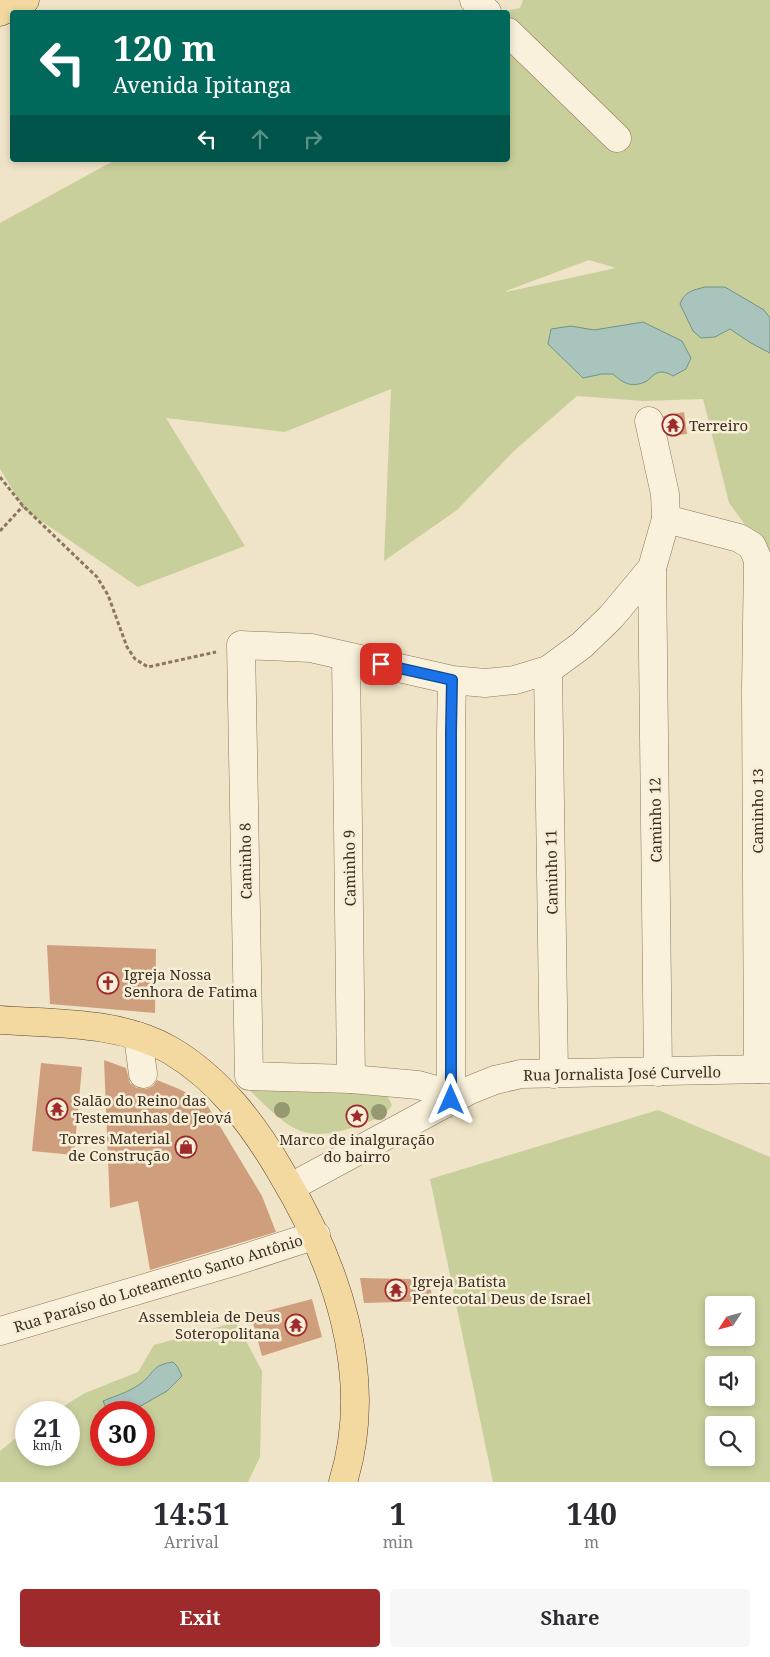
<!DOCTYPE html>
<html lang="en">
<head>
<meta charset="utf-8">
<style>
  :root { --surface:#fff; --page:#f7f7f7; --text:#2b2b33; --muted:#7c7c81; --accent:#9e2a2b }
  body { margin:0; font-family:"Noto Serif",serif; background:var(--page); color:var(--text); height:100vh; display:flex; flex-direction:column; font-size:19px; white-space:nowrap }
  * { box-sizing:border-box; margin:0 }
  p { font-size:16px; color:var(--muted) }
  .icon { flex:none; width:28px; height:28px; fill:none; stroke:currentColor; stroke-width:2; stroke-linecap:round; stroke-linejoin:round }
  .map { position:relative; height:1482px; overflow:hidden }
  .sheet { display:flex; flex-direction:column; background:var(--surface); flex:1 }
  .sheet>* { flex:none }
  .top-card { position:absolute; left:10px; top:10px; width:500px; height:152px; border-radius:5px; box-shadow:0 2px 8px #0003; background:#00695c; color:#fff; overflow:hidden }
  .needle { width:32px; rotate:234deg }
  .buttons { position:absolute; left:705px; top:1296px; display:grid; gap:10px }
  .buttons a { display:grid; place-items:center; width:50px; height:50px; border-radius:5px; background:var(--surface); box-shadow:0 2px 8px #0003; font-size:25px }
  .speed { position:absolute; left:15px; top:1401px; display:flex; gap:10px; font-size:25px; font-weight:700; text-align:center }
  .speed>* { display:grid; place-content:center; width:65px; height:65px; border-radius:50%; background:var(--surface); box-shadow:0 2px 8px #0003; line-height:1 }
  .speed small { font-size:12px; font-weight:400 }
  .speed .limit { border:8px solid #d22; background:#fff; color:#111 }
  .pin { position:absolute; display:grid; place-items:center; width:42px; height:42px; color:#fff; margin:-21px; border-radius:10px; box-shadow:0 2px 8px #0006 }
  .me { position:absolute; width:55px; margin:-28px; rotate:0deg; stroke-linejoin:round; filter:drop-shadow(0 0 4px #0008) }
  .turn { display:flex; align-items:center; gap:18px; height:105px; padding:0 20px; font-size:22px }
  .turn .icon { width:65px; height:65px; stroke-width:2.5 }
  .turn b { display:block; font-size:35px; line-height:42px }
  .lanes { display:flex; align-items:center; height:48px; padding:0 20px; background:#0003; justify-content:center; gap:25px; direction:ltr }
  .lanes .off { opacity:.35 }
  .eta { display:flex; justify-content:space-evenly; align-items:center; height:85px; text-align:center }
  .eta b { font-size:30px; font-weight:700; line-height:35px }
  .action { display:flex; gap:10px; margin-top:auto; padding:10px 20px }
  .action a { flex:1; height:58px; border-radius:5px; background:var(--accent); color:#fff; font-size:20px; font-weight:700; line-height:58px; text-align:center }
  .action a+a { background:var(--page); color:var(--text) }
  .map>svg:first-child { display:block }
  .green { fill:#c9cf9b; fill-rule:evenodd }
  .water { fill:#a9c4bc; stroke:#6f938a }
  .building { fill:#cf9f7d }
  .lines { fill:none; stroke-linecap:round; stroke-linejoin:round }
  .minor-casing { stroke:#8d765c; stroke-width:29 }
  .major-casing { stroke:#5b4430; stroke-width:29 }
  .path { stroke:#8d765c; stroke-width:3; stroke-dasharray:4 2.5; stroke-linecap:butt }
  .minor { stroke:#faf1dc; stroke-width:28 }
  .major { stroke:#f3d9a0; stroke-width:28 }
  .tree { fill:#96986f }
  .route-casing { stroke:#114b97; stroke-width:12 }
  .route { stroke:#1a73e8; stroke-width:9 }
  .labels { text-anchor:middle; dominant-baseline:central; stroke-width:5; stroke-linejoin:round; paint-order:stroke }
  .poi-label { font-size:15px; fill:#3d2e20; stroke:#f7eed8; text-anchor:start }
  .street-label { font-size:15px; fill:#3d2e20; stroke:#f7eed8 }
</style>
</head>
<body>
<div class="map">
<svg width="770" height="1482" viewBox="0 0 770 1482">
  <rect width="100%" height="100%" fill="#f0e4c8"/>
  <g class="green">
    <path d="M523 0H770V559L729 503 703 399 643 401 577 396 514 451 457 510 384 561 391 389 285 432 166 418 245 546 138 587 25 510 0 469V223L115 160H508V12H501L520 8ZM589 260 616 268 506 292V291Z"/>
    <path d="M243 1084 380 1092 388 1097 392 1105C385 1117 373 1120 360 1125 298 1148 286 1124 243 1084Z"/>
    <path d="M658 1110 770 1157V1482H493L430 1179ZM714 1305H746V1338H714ZM714 1365H746V1398H714ZM714 1425H746V1458H714Z"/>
    <path d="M236 1322 262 1371 260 1457 248 1482H0V1451L26 1430V1455H69V1412H54L85 1393 138 1372 154 1345ZM101 1412H144V1455H101Z"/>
  </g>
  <g class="water">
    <path d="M705 287H725L764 310 770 318V353L751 343 730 329 715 337 701 338 693 331 680 304C684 292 693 290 705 287Z"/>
    <path d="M643 322 682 341 691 358 686 369 673 376C670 374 665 372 662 372 654 372 651 379 645 382 631 388 623 383 613 374H602L583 378 548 344 551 329 571 326 594 330Z"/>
    <path d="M173 1362 177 1366 182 1376 167 1391 130 1412H108L103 1401C115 1396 129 1392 140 1384 155 1373 151 1365 173 1362Z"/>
  </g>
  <g class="building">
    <path d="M684 412 687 434 668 436 663 416Z"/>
    <path d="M47 945 156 949 155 1013 50 1004Z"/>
    <path d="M104 1060 126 1068 130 1083 137 1088 146 1089 153 1086 157 1080 179 1089 206 1103 262 1196 276 1232 150 1270 138 1201 110 1208Z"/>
    <path d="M41 1063 82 1067 74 1155 32 1151Z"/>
    <path d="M430 1277 432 1301 364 1303 360 1278 408 1279Z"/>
    <path d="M312 1299 322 1337 262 1356 251 1315Z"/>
  </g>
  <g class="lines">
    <g class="minor-casing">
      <g id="minor">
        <path d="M474 0 487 12"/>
        <path d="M508 32 617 138"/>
        <path d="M649 421 665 494 666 519"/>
        <path d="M652 568 658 1072"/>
        <path d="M346 657 351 1079"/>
        <path d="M548 670 554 1074"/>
        <path d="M452 680 451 732V1100L433 1089 418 1085 351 1079 249 1076 241 645 311 648 452 680 485 683 515 680 548 670 582 645 611 617 652 568 666 519 739 538 752 546 758 560 756 689 758 1069"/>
        <path d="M138 1036 143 1074"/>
        <path d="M291 1187 470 1090 495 1080 521 1074 770 1069"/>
        <path d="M0 1331 236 1261 316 1235"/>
      </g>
    </g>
    <g class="major-casing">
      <g id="major">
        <path d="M0 12 25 0"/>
        <path d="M0 1020C57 1024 119 1021 170 1050 219 1079 253 1124 281 1172 336 1263 376 1376 343 1482"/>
      </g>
    </g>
    <g class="path">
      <path d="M0 477 23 506 97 577 108 595 127 647 135 659 148 667 216 652"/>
      <path d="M0 531 23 506"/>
    </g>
    <use href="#minor" class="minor"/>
    <use href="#major" class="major"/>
  </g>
  <g class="tree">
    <circle cx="282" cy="1110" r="8"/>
    <circle cx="379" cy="1112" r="8"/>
  </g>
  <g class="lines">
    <g class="route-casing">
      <path id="route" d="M381 664 452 680 451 732V1100"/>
    </g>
    <use href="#route" class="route"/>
  </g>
  <defs>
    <g id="temple-ring" transform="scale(1.125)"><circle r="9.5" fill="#f7eed8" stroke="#9e2a2b" stroke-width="1.5"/><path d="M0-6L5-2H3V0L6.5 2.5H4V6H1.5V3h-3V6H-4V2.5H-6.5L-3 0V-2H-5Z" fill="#9e2a2b"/></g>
    <g id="church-ring" transform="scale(1.125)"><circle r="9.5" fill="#f7eed8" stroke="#9e2a2b" stroke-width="1.5"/><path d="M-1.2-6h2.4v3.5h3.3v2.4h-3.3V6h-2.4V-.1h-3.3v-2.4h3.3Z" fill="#9e2a2b"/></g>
    <g id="sight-ring" transform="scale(1.125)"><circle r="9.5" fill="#f7eed8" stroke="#9e2a2b" stroke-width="1.5"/><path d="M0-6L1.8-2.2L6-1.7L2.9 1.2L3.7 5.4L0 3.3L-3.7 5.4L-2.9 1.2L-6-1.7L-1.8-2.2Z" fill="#9e2a2b"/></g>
    <g id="shop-ring" transform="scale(1.125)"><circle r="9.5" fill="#f7eed8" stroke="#9e2a2b" stroke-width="1.5"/><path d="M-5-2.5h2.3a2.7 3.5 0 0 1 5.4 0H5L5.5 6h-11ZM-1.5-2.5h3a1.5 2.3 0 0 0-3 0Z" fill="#9e2a2b"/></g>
  </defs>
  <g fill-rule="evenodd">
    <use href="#temple-ring" x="673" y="425"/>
    <use href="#church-ring" x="108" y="983"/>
    <use href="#temple-ring" x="57" y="1109"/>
    <use href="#sight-ring" x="357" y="1116"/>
    <use href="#shop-ring" x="186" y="1147"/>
    <use href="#temple-ring" x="396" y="1290"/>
    <use href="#temple-ring" x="296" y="1325"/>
  </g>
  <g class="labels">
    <g class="poi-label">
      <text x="689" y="425">Terreiro</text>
      <text x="124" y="974">Igreja Nossa<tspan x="124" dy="17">Senhora de Fatima</tspan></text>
      <text x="73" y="1100">Salão do Reino das<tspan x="73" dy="17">Testemunhas de Jeová</tspan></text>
      <text x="170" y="1138" text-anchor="end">Torres Material<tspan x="170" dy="17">de Construção</tspan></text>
      <text x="357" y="1139" text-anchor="middle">Marco de inalguração<tspan x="357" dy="17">do bairro</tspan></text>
      <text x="412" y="1281">Igreja Batista<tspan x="412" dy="17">Pentecotal Deus de Israel</tspan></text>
      <text x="280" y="1316" text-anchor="end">Assembleia de Deus<tspan x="280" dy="17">Soteropolitana</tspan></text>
    </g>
    <g class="street-label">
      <text transform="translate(757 811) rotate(-90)">Caminho 13</text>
      <text transform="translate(655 820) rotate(-91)">Caminho 12</text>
      <text transform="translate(245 861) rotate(-91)">Caminho 8</text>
      <text transform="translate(349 868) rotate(-91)">Caminho 9</text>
      <text transform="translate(551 872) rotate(-91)">Caminho 11</text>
      <text transform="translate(622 1073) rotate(-1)">Rua Jornalista José Curvello</text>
      <text transform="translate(158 1283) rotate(-17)">Rua Paraíso do Loteamento Santo Antônio</text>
    </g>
  </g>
</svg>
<div class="buttons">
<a><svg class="needle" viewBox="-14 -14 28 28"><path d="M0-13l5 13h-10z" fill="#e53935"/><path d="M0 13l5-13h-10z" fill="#7c7c81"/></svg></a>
<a><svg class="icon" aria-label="sound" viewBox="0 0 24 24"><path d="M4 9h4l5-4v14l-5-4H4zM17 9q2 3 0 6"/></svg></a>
<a><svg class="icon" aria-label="search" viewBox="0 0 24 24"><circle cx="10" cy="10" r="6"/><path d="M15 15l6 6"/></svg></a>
</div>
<div class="speed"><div>21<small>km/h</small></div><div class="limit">30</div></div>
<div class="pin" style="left:381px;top:664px;background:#d93025"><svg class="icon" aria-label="arrive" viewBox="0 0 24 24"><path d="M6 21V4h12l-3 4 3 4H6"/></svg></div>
<svg class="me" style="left:451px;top:1100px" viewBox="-20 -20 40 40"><path d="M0-17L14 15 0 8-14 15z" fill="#1a73e8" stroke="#fff" stroke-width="4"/></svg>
<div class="top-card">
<div class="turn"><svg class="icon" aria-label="left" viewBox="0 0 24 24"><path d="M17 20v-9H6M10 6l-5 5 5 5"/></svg><div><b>120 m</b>Avenida Ipitanga</div></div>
<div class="lanes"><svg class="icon" aria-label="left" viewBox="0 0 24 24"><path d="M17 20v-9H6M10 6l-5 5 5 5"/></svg><svg class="icon off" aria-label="ahead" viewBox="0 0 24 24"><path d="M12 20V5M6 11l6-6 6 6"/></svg><svg class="icon off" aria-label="right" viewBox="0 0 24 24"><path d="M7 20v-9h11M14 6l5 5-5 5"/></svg></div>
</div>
</div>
<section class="sheet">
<div class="eta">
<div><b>14:51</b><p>Arrival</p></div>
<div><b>1</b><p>min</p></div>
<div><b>140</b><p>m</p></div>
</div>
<div class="action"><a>Exit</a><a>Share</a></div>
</section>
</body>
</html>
